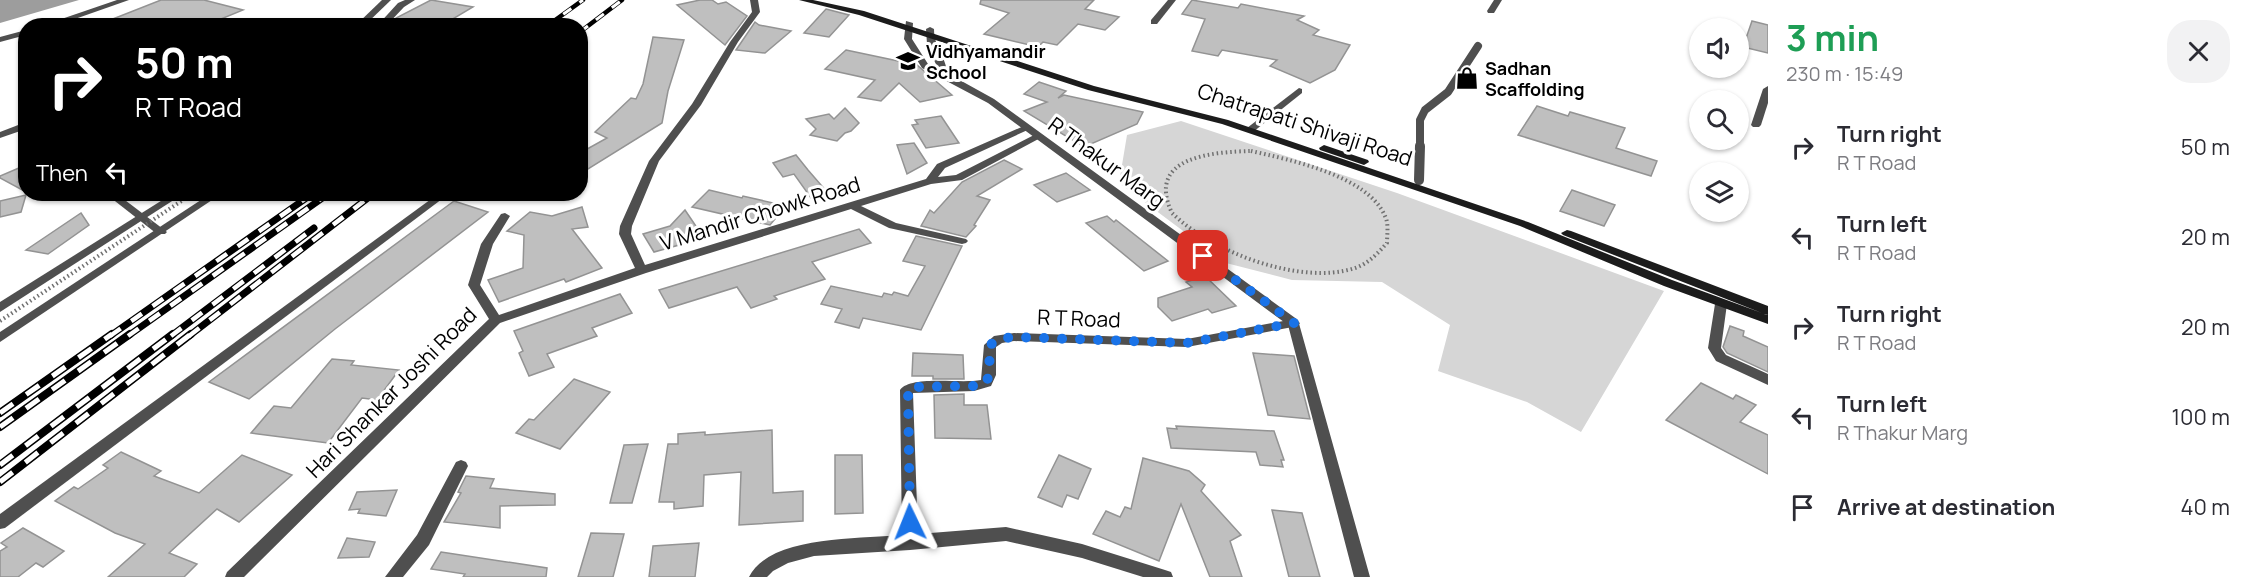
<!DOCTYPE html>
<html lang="en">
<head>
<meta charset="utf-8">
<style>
  :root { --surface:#fff; --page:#f2f2f3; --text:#2b2b33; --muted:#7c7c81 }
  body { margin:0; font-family:Manrope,sans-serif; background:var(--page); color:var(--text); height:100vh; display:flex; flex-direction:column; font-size:22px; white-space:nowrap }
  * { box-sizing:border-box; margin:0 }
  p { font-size:20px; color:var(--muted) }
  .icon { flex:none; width:33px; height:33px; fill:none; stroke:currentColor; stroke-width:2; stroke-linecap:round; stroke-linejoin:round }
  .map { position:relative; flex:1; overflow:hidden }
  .panel { display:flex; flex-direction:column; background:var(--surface); width:480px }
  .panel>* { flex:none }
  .banner { position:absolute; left:18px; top:18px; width:570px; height:183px; border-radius:24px; box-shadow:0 2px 4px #0004; background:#000; color:#fff; overflow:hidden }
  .fabs { position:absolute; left:1689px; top:18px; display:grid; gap:12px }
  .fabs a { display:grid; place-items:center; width:60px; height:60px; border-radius:50%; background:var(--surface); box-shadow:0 2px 4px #0004; font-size:30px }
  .pin { position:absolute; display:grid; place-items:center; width:51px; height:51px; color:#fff; margin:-26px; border-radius:12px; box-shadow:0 3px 9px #0006 }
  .me { position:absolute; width:66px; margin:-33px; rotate:358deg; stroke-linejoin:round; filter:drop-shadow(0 0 4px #0008) }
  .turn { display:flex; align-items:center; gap:21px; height:126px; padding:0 18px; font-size:27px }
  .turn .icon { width:78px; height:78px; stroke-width:2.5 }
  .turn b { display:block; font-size:42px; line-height:51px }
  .then { display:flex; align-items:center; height:57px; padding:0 18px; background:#0003; gap:12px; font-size:22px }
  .round { display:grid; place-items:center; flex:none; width:63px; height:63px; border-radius:24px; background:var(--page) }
  .overview { display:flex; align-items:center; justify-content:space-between; height:102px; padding:0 18px }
  h1 { font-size:36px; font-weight:700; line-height:45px; color:#1e9e55 }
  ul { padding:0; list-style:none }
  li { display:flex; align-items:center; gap:18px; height:90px; padding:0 18px }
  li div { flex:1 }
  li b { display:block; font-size:22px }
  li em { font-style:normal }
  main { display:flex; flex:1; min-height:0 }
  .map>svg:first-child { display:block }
  .green { fill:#d6d6d6 }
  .water { fill:#9d9d9d }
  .building { fill:#bfbfbf; stroke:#939393; stroke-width:1.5 }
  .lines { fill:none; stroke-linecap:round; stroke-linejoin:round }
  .path { stroke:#717171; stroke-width:4; stroke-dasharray:1.5 3; stroke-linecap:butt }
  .service-far1 { stroke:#4f4f4f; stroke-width:8 }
  .service { stroke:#4f4f4f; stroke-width:10 }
  .minor { fill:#4f4f4f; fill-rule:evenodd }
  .tertiary { fill:#4f4f4f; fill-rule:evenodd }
  .secondary { fill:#1c1c1c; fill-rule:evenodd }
  .rail-far2-casing { stroke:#000; stroke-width:4.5 }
  .rail-far1-casing { stroke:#000; stroke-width:7 }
  .rail-casing { stroke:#000; stroke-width:8 }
  .rail-far2 { stroke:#fff; stroke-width:3; stroke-dasharray:10; stroke-linecap:butt }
  .rail-far1 { stroke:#fff; stroke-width:4.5; stroke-dasharray:13; stroke-linecap:butt }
  .rail { stroke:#fff; stroke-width:5; stroke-dasharray:16; stroke-linecap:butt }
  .path-bridge { stroke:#717171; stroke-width:4; stroke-dasharray:1.5 3; stroke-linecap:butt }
  .route { stroke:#1a73e8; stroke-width:10; stroke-dasharray:0 18 }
  .labels { text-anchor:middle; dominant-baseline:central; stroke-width:6; stroke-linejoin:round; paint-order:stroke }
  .far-poi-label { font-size:18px; font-weight:bold; fill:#000; stroke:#fff; text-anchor:start }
  .street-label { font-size:21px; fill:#000; stroke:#fff }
</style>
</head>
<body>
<main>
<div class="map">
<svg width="1768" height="577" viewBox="0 0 1768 577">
  <rect width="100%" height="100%" fill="#fff"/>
  <path class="green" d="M1181 121 1397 193 1664 291 1581 432 1527 402 1438 371 1450 325 1382 282 1292 280 1226 263 1119 183 1127 135Z"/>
  <path class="water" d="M0 0H79L0 23Z"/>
  <g class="building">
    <path d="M161 0H204L243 10 204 26H95Z"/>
    <path d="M431 0 473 7 441 26H390L396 18Z"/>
    <path d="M700 0H712L718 4 726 2 747 16 725 45 677 5Z"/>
    <path d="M981 0H1094L1085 9 1119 17 1105 30 1078 24 1057 45 1043 42 1038 47 984 34 1009 13 980 4Z"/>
    <path d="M1192 0 1238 8 1241 4 1304 16 1297 20 1319 30 1313 35 1350 45 1335 70 1310 83 1270 66 1277 60 1222 50 1218 56 1192 51 1205 19 1182 14Z"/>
    <path d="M826 9 849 15 829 37 804 33Z"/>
    <path d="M1752 21 1768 25V53L1743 47Z"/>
    <path d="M755 22 759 25 791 31 765 53 736 50Z"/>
    <path d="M653 37 684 40 668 91 662 123 580 174V153L607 138 595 132 631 98 636 99 643 84Z"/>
    <path d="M846 50 917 65 952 95 920 102 899 83 881 101 858 97 875 80 825 69Z"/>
    <path d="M1039 82 1066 91 1058 98 1064 95 1143 112 1137 124 1084 147 1024 111 1047 102 1024 94Z"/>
    <path d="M1537 106 1568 116 1570 112 1625 128 1616 148 1657 161 1651 176 1518 135Z"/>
    <path d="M845 108 859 123 851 131 845 133 837 141 810 135 816 129 806 119 829 114 834 119Z"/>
    <path d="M941 116 959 143 926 148 912 125 918 124 915 120Z"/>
    <path d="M914 143 927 163 907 174 897 145Z"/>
    <path d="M796 155 808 170 828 193 811 198 794 174 783 177 773 163Z"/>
    <path d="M1004 160 1022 169 977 196 990 200 974 225 976 226 966 237 921 226 930 210 934 213 962 182Z"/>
    <path d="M26 165V192L0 178V176Z"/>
    <path d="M1066 173 1090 190 1057 202 1034 185Z"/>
    <path d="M709 190 742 198 743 196 786 206 770 225 692 207Z"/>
    <path d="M1572 190 1615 205 1604 226 1560 211Z"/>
    <path d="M26 195 21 212 0 217V201Z"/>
    <path d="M454 201 488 212 335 329 249 399 209 382Z"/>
    <path d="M582 207 588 227 572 229 602 268 566 282 564 279 499 302 488 280 523 268 524 235 507 231 530 212 552 216Z"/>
    <path d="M685 210 704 238 654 252 643 234 670 226Z"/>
    <path d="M81 213 89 225 48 254 26 250Z"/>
    <path d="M1107 216 1114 222 1116 220 1168 261 1144 271 1086 223Z"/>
    <path d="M859 229 871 243 812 262 825 279 774 296 777 299 751 308 737 287 669 308 659 290Z"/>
    <path d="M916 236 962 246 921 330 863 318 859 328 835 322 842 309 821 304 831 286 882 297 884 293 892 295 894 292 908 296 925 266 903 261Z"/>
    <path d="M1205 276 1236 306 1212 313 1208 309 1172 321 1158 307V298L1192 287 1186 282Z"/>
    <path d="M620 294 632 313 592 328 597 336 547 354 554 367 529 376 519 353 523 351 514 331Z"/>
    <path d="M1730 326 1744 331 1743 336 1768 347V372L1727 353 1723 347Z"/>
    <path d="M913 353 963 355 964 379H933V376H912Z"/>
    <path d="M1253 353 1294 356 1310 419 1268 415Z"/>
    <path d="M332 359 354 361 351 365 399 370 377 400 362 398 328 443 251 433 274 406 291 408Z"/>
    <path d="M574 379 610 392 560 449 516 433 529 419 534 420Z"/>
    <path d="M1701 383 1733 399 1736 395 1756 405 1740 422 1768 435V474L1666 420Z"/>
    <path d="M964 394V405H987L991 439 935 438 934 395Z"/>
    <path d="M1176 426 1274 431 1284 460H1281L1283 467 1260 465 1256 452 1171 448 1167 428 1177 429Z"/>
    <path d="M772 430 773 493 803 491V521L739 525 741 472 704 475 703 506 674 509V502H659L668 444H678V434L705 432V435Z"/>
    <path d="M648 444 632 503H610L624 445Z"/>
    <path d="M121 452 161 471 154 476 199 493 242 455 292 475 239 522 217 509 169 553 197 564 184 577H108L145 544 115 533 55 501 74 487 78 489 108 468 103 465Z"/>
    <path d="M835 455H862L863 513 835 514Z"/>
    <path d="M1059 455 1091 469 1078 499 1067 495 1062 507 1038 497Z"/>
    <path d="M1143 458 1189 471 1205 485 1201 491 1241 535 1230 541 1242 577H1210L1181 504 1159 561 1093 534 1106 511 1120 517 1125 507 1131 509Z"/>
    <path d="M466 476 494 479 490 488 555 494V505L500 506V528L444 522 461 493 458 492Z"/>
    <path d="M397 490 386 516 358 513 360 509 349 510 357 492Z"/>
    <path d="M1272 510 1302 513 1320 577H1289Z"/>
    <path d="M23 528 64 551 43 567 36 563 18 577H0V551L7 547 1 543Z"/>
    <path d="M591 533 624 534 613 577H578Z"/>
    <path d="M347 538 375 542 369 557 338 558Z"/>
    <path d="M699 543 695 577H649L653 546Z"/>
    <path d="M441 552 547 568 546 577H463L465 574 431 569Z"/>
  </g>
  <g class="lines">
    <path class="path" d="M1251 151C1290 160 1367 175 1385 216 1389 224 1387 234 1387 243 1378 253 1368 264 1355 268 1301 286 1211 252 1172 213 1145 156 1214 152 1251 151Z"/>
    <path class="service-far1" d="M1420 148V120L1425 110 1448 92 1478 46"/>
    <path class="service" d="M1419 180 1420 146"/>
    <g class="minor">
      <path d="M750 0H758L760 12 738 42 701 105 659 161 632 226 631 234 645 265 926 179 937 164 1024 126H1030L1032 128 945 168 938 177 956 175 1036 134 1039 133 1044 136 962 180 931 184 861 206 896 223 966 239 968 241 966 243 962 244 889 228 851 209 646 273 500 323 244 577H225L227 572 489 319 468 285 481 244 501 214 505 213 510 216 493 244 480 285 499 315 635 268 619 234 620 226 649 161 692 104 730 42 752 12Z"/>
      <path d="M1168 0H1176L1157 24H1151V20Z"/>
      <path d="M1494 0H1502L1494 13H1488L1487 11Z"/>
      <path d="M1768 86V103L1761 125 1759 127H1753L1751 125 1763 89Z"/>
      <path d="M1299 88 1302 89V93L1253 132H1247V128Z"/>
      <path d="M26 122V129L0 138V132Z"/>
      <path d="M106 194H117L167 232 165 234H157Z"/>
      <path d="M438 194 443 197 442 199 5 528 0 529V514Z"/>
      <path d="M1721 300 1727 304 1721 348 1726 355 1768 374V385L1716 361 1708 348 1715 304Z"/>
      <path d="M1294 319 1300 323 1298 326 1187 347 1014 341 1002 343 996 347V375L991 386 974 391 913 393 918 534 1006 527 1082 544 1165 570 1171 572 1173 577H1143L1082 558 1006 541 910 550 814 556 788 563 773 571 767 577H749C769 535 862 539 902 535L900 390C911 375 961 384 981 380L984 345 994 336 1014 333 1187 339Z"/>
      <path d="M461 460 466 462 468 466 429 545 403 577H385L417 535 456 462Z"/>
    </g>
    <g class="tertiary">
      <path d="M117 0H129L55 26H41Z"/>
      <path d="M382 0H391L364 26H355Z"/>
      <path d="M405 0H415L404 7 386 26H377L398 3Z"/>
      <path d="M906 21 913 23 912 39 928 64 938 69 927 44 926 29 930 27 934 29C934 48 946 56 947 73L994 99 1298 320 1370 577H1354L1288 325 988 103 922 68 904 39Z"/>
      <path d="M26 30V35L0 42V37Z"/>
      <path d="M172 194H183L0 312V302Z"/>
      <path d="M210 194H221L0 342V332Z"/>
    </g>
    <g class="secondary">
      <path d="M799 0H813L864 11 1094 86 1228 120 1528 222 1672 280 1762 313 1563 235 1561 233 1567 230 1571 231 1768 306V315L1764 314 1768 315V324L1664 286 1520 226 1222 124 1088 90 859 15Z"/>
      <path d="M1324 145 1368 160 1369 162 1364 165 1320 150 1319 148Z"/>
    </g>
    <g class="rail-far2-casing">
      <g id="rail-far2">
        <path d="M547 26 583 0"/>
        <path d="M580 32 622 0"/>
      </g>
    </g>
    <g class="rail-far1-casing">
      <g id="rail-far1">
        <path d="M110 336 312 194"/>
        <path d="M128 336 328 194"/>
        <path d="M171 336 314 228"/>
        <path d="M189 336 373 194"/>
      </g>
    </g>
    <g class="rail-casing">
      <g id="rail">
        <path d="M0 413 112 334"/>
        <path d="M0 427 130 334"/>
        <path d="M0 465 173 334"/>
        <path d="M0 482 191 334"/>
      </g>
    </g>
    <use href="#rail-far2" class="rail-far2"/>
    <use href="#rail-far1" class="rail-far1"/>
    <use href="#rail" class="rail"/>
    <path class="path-bridge" d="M0 321 192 194"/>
  </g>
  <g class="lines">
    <path class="route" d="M910 522 908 390 912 387 974 386 986 383 989 375 990 345 999 339 1014 337 1187 343 1294 323 1203 256"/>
  </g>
  <defs>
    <g id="school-bare" transform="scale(1.8)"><path d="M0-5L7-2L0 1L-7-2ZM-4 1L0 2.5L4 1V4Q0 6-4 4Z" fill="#000" stroke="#fff" stroke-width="2.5" paint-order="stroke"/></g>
    <g id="shop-bare" transform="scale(1.8)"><path d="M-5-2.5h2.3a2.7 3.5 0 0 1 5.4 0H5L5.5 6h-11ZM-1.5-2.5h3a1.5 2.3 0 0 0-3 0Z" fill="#000" stroke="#fff" stroke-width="2.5" paint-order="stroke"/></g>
  </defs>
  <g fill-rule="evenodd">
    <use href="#school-bare" x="908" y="61"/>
    <use href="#shop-bare" x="1467" y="78"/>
  </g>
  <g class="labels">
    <g class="far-poi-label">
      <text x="926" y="51">Vidhyamandir<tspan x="926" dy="21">School</tspan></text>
      <text x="1485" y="68">Sadhan<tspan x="1485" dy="21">Scaffolding</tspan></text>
    </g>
    <g class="street-label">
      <text transform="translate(1305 124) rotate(18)">Chatrapati Shivaji Road</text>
      <text transform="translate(1107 162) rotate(36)">R Thakur Marg</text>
      <text transform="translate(760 213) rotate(-17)">V Mandir Chowk Road</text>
      <text transform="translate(1079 318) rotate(2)">R T Road</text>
      <text transform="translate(391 392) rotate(-45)">Hari Shankar Joshi Road</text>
    </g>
  </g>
</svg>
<div class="fabs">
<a><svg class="icon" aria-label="sound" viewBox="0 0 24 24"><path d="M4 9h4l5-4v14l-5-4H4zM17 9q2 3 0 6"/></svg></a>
<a><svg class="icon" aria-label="search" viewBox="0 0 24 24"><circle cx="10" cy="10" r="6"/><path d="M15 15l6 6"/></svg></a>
<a><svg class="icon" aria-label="layers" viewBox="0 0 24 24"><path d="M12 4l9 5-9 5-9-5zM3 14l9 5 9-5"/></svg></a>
</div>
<div class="pin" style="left:1203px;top:256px;background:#d93025"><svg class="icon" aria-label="arrive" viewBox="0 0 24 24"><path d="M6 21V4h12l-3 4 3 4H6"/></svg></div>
<svg class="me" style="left:910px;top:522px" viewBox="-20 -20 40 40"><path d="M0-17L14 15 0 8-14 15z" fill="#1a73e8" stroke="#fff" stroke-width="4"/></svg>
<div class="banner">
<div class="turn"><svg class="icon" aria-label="right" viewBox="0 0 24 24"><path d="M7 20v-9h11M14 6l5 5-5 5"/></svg><div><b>50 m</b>R T Road</div></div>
<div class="then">Then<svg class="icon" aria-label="left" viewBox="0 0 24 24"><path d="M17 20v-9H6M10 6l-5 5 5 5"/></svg></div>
</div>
</div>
<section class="panel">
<div class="overview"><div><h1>3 min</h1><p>230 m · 15:49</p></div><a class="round"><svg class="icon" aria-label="close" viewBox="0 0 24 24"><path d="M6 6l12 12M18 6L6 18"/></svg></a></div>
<ul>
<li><svg class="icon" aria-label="right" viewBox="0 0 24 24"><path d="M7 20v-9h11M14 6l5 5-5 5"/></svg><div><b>Turn right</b><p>R T Road</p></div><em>50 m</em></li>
<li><svg class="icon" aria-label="left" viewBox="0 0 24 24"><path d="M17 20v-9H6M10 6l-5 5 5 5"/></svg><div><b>Turn left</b><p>R T Road</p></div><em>20 m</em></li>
<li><svg class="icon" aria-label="right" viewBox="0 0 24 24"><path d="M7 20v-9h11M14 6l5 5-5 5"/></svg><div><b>Turn right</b><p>R T Road</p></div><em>20 m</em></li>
<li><svg class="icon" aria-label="left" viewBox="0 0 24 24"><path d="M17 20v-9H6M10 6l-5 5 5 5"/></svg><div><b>Turn left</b><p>R Thakur Marg</p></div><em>100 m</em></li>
<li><svg class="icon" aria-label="arrive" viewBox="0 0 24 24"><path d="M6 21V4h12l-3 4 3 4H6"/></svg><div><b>Arrive at destination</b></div><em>40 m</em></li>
</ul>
</section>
</main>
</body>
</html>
